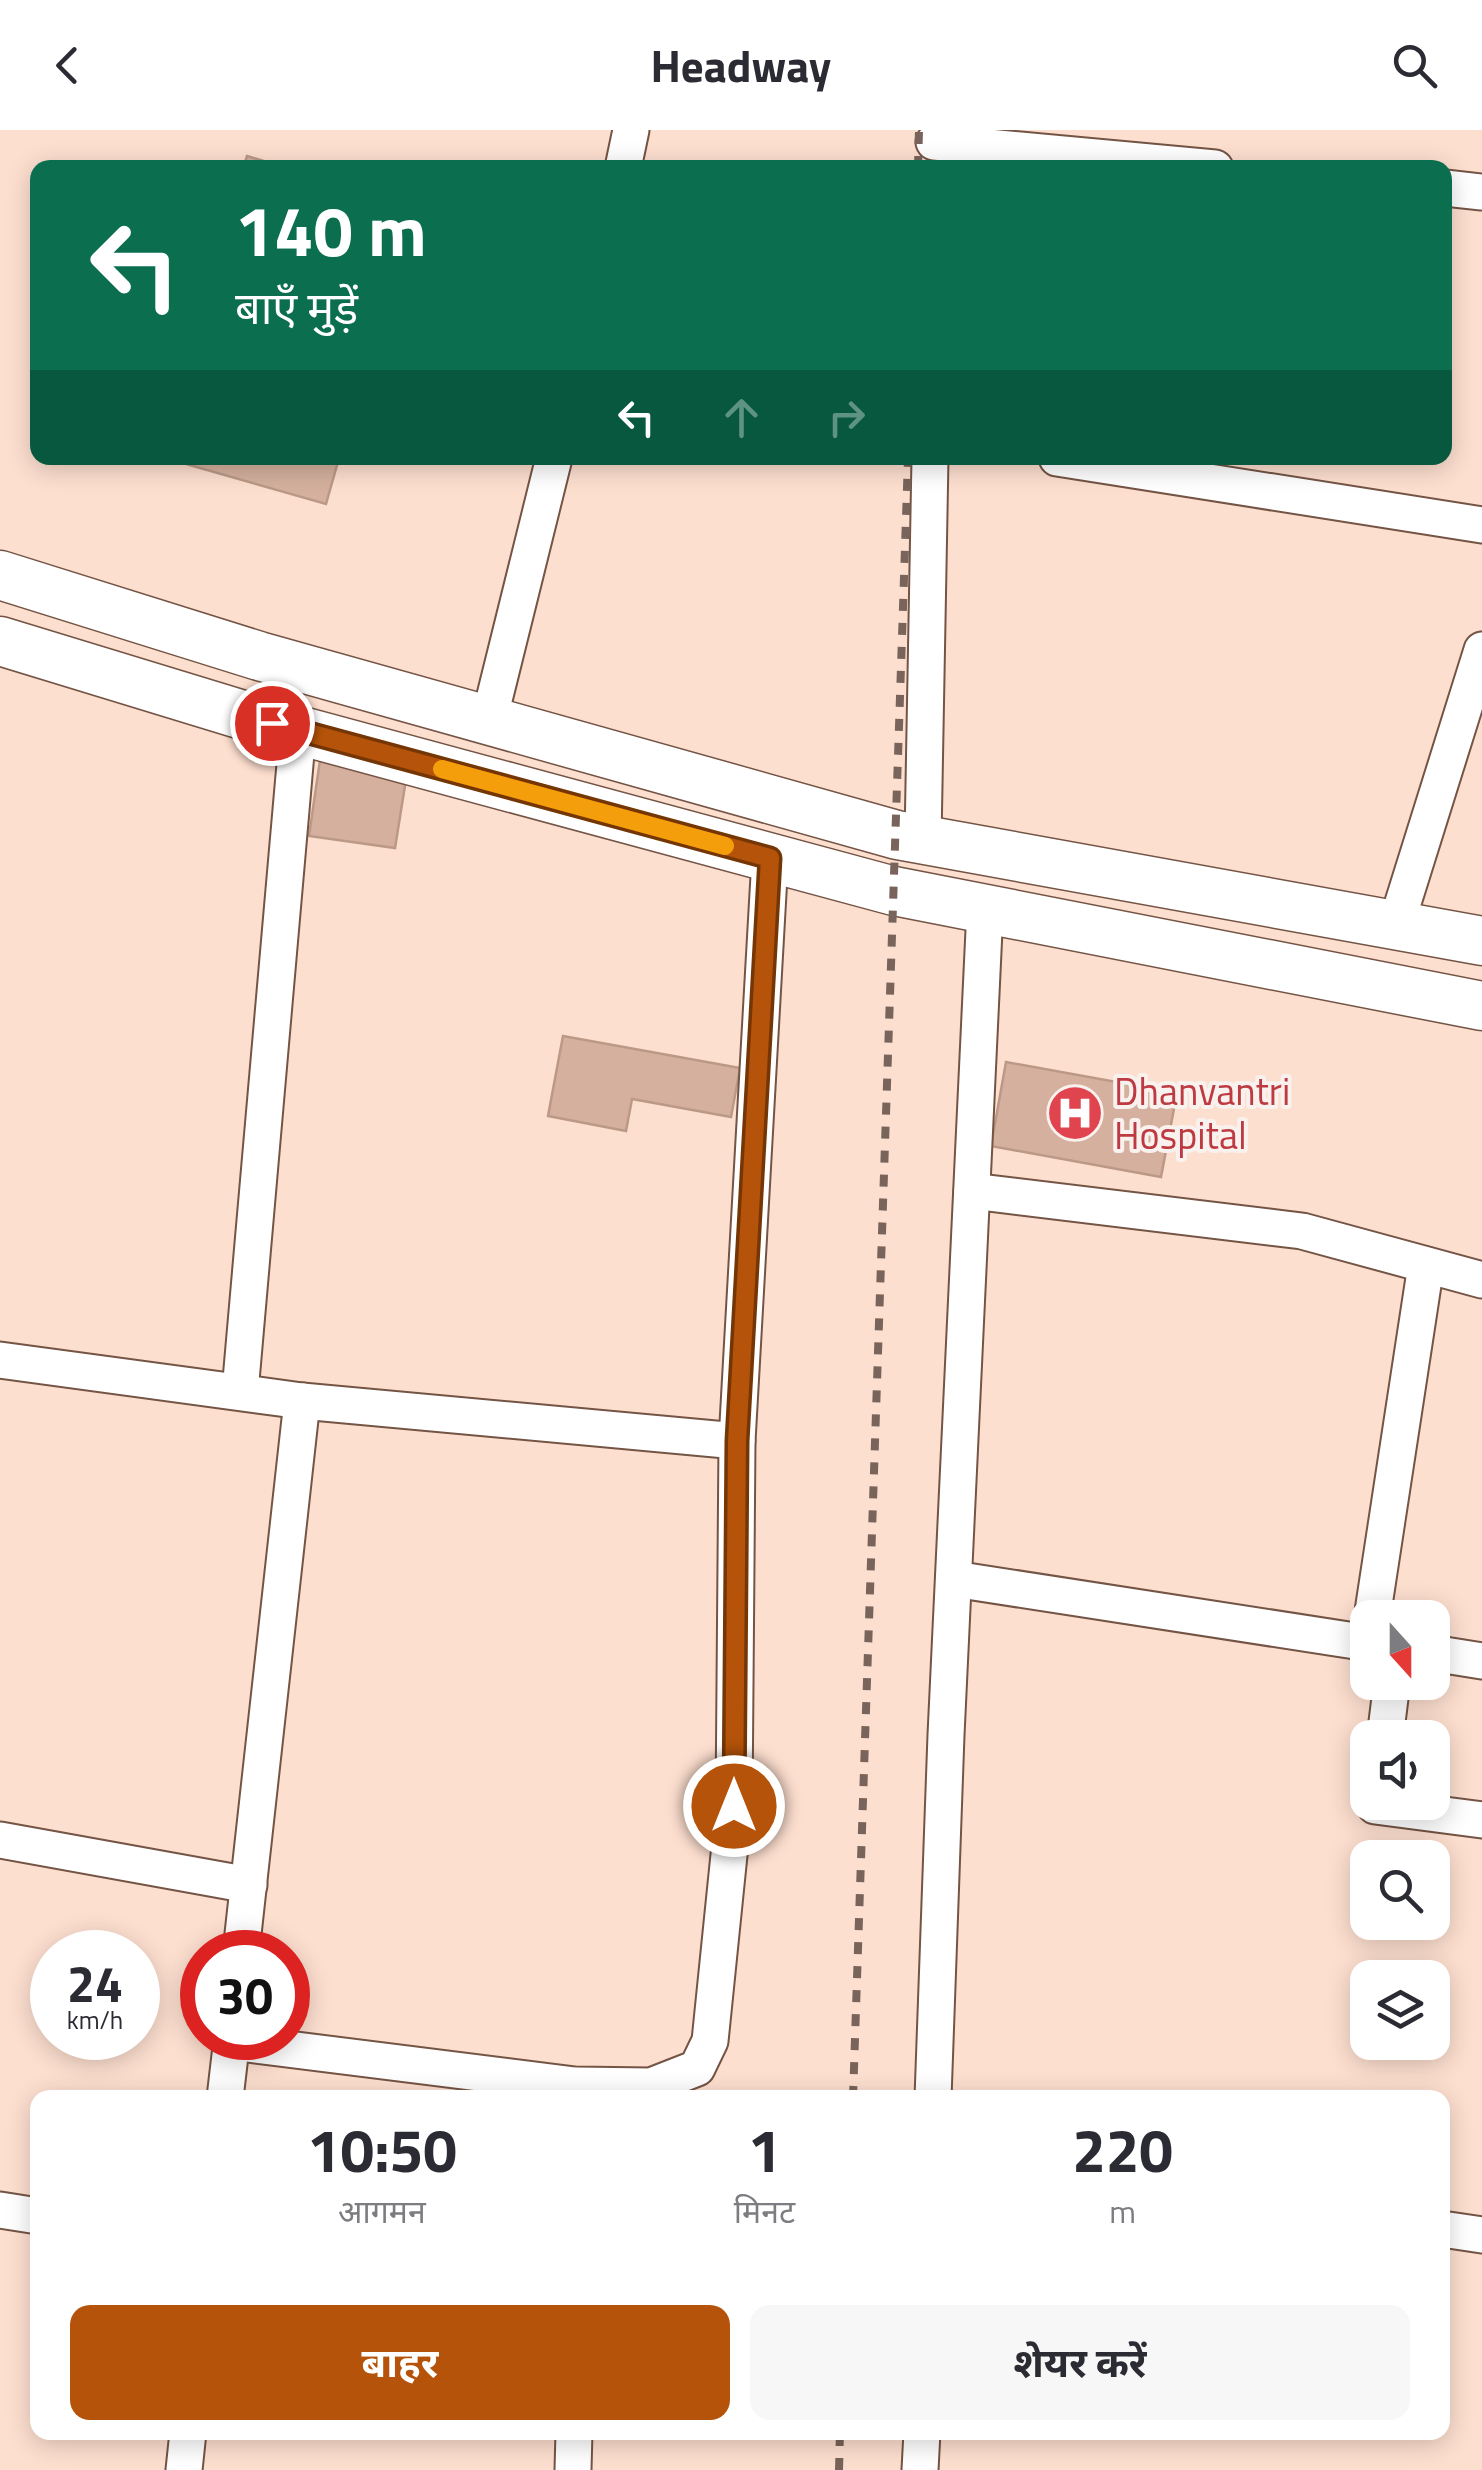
<!DOCTYPE html>
<html lang="hi">
<head>
<meta charset="utf-8">
<style>
  :root { --surface:#fff; --page:#f7f7f7; --text:#2b2b33; --muted:#7c7c81; --accent:#b45309 }
  body { margin:0; font-family:"Titillium Web","Noto Sans Devanagari",sans-serif; background:var(--page); color:var(--text); height:100vh; display:flex; flex-direction:column; font-size:38px; white-space:nowrap }
  * { box-sizing:border-box; margin:0 }
  p { font-size:32px; color:var(--muted) }
  .icon { flex:none; width:55px; height:55px; fill:none; stroke:currentColor; stroke-width:2; stroke-linecap:round; stroke-linejoin:round }
  .map { position:relative; flex:1; overflow:hidden }
  .drawer { position:absolute; left:30px; top:1960px; width:1420px; height:350px; display:flex; flex-direction:column; background:var(--surface); border-radius:20px; box-shadow:0 5px 25px #0003 }
  .drawer>* { flex:none }
  .banner { position:absolute; left:30px; top:30px; width:1422px; height:305px; border-radius:20px; box-shadow:0 5px 25px #0003; background:#0b6e4f; color:#fff; overflow:hidden }
  .needle { width:65px; rotate:159deg }
  .controls { position:absolute; left:1350px; top:1470px; display:grid; gap:20px }
  .controls a { display:grid; place-items:center; width:100px; height:100px; border-radius:20px; background:var(--surface); box-shadow:0 5px 25px #0003; font-size:50px }
  .speed { position:absolute; left:30px; top:1800px; display:flex; gap:20px; font-size:50px; font-weight:700; text-align:center }
  .speed>* { display:grid; place-content:center; width:130px; height:130px; border-radius:50%; background:var(--surface); box-shadow:0 5px 25px #0003; line-height:1 }
  .speed small { font-size:25px; font-weight:400 }
  .speed .limit { border:15px solid #d22; background:#fff; color:#111 }
  .pin { position:absolute; display:grid; place-items:center; width:85px; height:85px; color:#fff; margin:-42px; border:5px solid #fff; border-radius:50%; box-shadow:0 2px 10px #0007 }
  .me { position:absolute; width:110px; margin:-55px; rotate:0deg; stroke-linejoin:round; filter:drop-shadow(0 0 8px #0008) }
  .turn { display:flex; align-items:center; gap:35px; height:210px; padding:0 40px; font-size:45px }
  .turn .icon { width:130px; height:130px; stroke-width:2.5 }
  .turn b { display:block; font-size:70px; line-height:85px }
  .lanes { display:flex; align-items:center; height:95px; padding:0 40px; background:#0003; justify-content:center; gap:50px; direction:ltr }
  .lanes .off { opacity:.35 }
  .eta { display:flex; justify-content:space-evenly; align-items:center; height:170px; text-align:center }
  .eta b { font-size:60px; font-weight:700; line-height:70px }
  .primary-button { display:flex; gap:20px; margin-top:auto; padding:20px 40px }
  .primary-button a { flex:1; height:115px; border-radius:20px; background:var(--accent); color:#fff; font-size:40px; font-weight:700; line-height:115px; text-align:center }
  .primary-button a+a { background:var(--page); color:var(--text) }
  header { display:flex; justify-content:space-between; align-items:center; height:130px; padding:0 40px; background:var(--surface); font-size:45px; font-weight:700 }
  .map>svg:first-child { display:block }
  .building { fill:#d5b09e; stroke:#bc9987; stroke-width:2.5 }
  .lines { fill:none; stroke-linecap:round; stroke-linejoin:round }
  .minor-casing { stroke:#745444; stroke-width:39 }
  .secondary-casing { stroke:#745444; stroke-width:51 }
  .minor { stroke:#fff; stroke-width:35 }
  .secondary { stroke:#fff; stroke-width:48 }
  .rail { stroke:#78645a; stroke-width:8; stroke-dasharray:12 12; stroke-linecap:butt }
  .route-casing { stroke:#753606; stroke-width:25 }
  .route { stroke:#b45309; stroke-width:18 }
  .slow { stroke:#f59e0b; stroke-width:18 }
  .labels { text-anchor:middle; dominant-baseline:central; stroke-width:8; stroke-linejoin:round; paint-order:stroke }
  .health-label { font-size:38px; fill:#be3a42; stroke:#f9f1ed; text-anchor:start }
</style>
</head>
<body>
<header><svg class="icon" aria-label="back" viewBox="0 0 24 24"><path d="M15 5l-7 7 7 7"/></svg>Headway<svg class="icon" aria-label="search" viewBox="0 0 24 24"><circle cx="10" cy="10" r="6"/><path d="M15 15l6 6"/></svg></header>
<div class="map">
<svg width="1482" height="2340" viewBox="0 0 1482 2340">
  <rect width="100%" height="100%" fill="#fddfcf"/>
  <g class="building">
    <path d="M247 26 287 38H243Z"/>
    <path d="M165 328H339L326 374Z"/>
    <path d="M321 623 408 637 395 718 309 706Z"/>
    <path d="M563 906 740 938 731 987 632 969 626 1001 548 986Z"/>
    <path d="M1006 932 1177 963 1161 1047 991 1016Z"/>
  </g>
  <g class="lines">
    <g class="minor-casing">
      <g id="minor">
        <path d="M934 12 1215 38"/>
        <path d="M623 38 631 0"/>
        <path d="M1445 58 1482 62"/>
        <path d="M1057 328 1482 395"/>
        <path d="M489 590 554 328"/>
        <path d="M923 709 930 328"/>
        <path d="M1396 795 1482 520"/>
        <path d="M972 1061 1302 1101 1482 1150"/>
        <path d="M0 1230 302 1271 737 1311"/>
        <path d="M240 1262 298 600"/>
        <path d="M954 1449 1368 1513"/>
        <path d="M1372 1488 1426 1135"/>
        <path d="M1432 1523 1482 1531"/>
        <path d="M1385 1608 1392 1552"/>
        <path d="M1375 1672V1676L1482 1690"/>
        <path d="M0 1710 249 1755"/>
        <path d="M241 1822 302 1271"/>
        <path d="M232 1912 575 1955 651 1956 697 1938 710 1911 734 1676 737 1311 770 728"/>
        <path d="M225 1968 232 1908"/>
        <path d="M933 1968 946 1605 985 779"/>
        <path d="M0 2080 38 2086"/>
        <path d="M1442 2099 1482 2105"/>
        <path d="M184 2340 188 2302"/>
        <path d="M573 2340 574 2302"/>
        <path d="M920 2340 922 2302"/>
      </g>
    </g>
    <g class="secondary-casing">
      <g id="secondary">
        <path d="M0 445 259 526 897 705 1482 811"/>
        <path d="M0 511 246 586 894 761 1482 876"/>
      </g>
    </g>
    <use href="#minor" class="minor"/>
    <use href="#secondary" class="secondary"/>
    <g class="rail">
      <path d="M918 38 919 0"/>
      <path d="M853 1968 908 328"/>
      <path d="M839 2340 840 2302"/>
    </g>
  </g>
  <g class="lines">
    <g class="route-casing">
      <path id="route" d="M272 593 770 728 737 1311 734 1676"/>
    </g>
    <use href="#route" class="route"/>
    <path class="slow" d="M442 639 725 716"/>
  </g>
  <defs>
    <g id="hospital-disc" transform="scale(2.875)"><circle r="9.5" fill="#e0444e" stroke="#f9f1ed"/><path d="M-5-5h3v3.5h4V-5h3V5h-3V1.5h-4V5h-3Z" fill="#fff"/></g>
  </defs>
  <g fill-rule="evenodd">
    <use href="#hospital-disc" x="1075" y="983"/>
  </g>
  <g class="labels">
    <g class="health-label">
      <text x="1114" y="961">Dhanvantri<tspan x="1114" dy="44">Hospital</tspan></text>
    </g>
  </g>
</svg>
<div class="controls">
<a><svg class="needle" viewBox="-14 -14 28 28"><path d="M0-13l5 13h-10z" fill="#e53935"/><path d="M0 13l5-13h-10z" fill="#7c7c81"/></svg></a>
<a><svg class="icon" aria-label="sound" viewBox="0 0 24 24"><path d="M4 9h4l5-4v14l-5-4H4zM17 9q2 3 0 6"/></svg></a>
<a><svg class="icon" aria-label="search" viewBox="0 0 24 24"><circle cx="10" cy="10" r="6"/><path d="M15 15l6 6"/></svg></a>
<a><svg class="icon" aria-label="layers" viewBox="0 0 24 24"><path d="M12 4l9 5-9 5-9-5zM3 14l9 5 9-5"/></svg></a>
</div>
<div class="speed"><div>24<small>km/h</small></div><div class="limit">30</div></div>
<div class="pin" style="left:272px;top:593px;background:#d93025"><svg class="icon" aria-label="arrive" viewBox="0 0 24 24"><path d="M6 21V4h12l-3 4 3 4H6"/></svg></div>
<svg class="me" style="left:734px;top:1676px" viewBox="-20 -20 40 40"><circle r="17" fill="#b45309" stroke="#fff" stroke-width="3"/><path d="M0-11L8 9 0 5-8 9z" fill="#fff"/></svg>
<div class="banner">
<div class="turn"><svg class="icon" aria-label="left" viewBox="0 0 24 24"><path d="M17 20v-9H6M10 6l-5 5 5 5"/></svg><div><b>140 m</b>बाएँ मुड़ें</div></div>
<div class="lanes"><svg class="icon" aria-label="left" viewBox="0 0 24 24"><path d="M17 20v-9H6M10 6l-5 5 5 5"/></svg><svg class="icon off" aria-label="ahead" viewBox="0 0 24 24"><path d="M12 20V5M6 11l6-6 6 6"/></svg><svg class="icon off" aria-label="right" viewBox="0 0 24 24"><path d="M7 20v-9h11M14 6l5 5-5 5"/></svg></div>
</div>
<section class="drawer">
<div class="eta">
<div><b>10:50</b><p>आगमन</p></div>
<div><b>1</b><p>मिनट</p></div>
<div><b>220</b><p>m</p></div>
</div>
<div class="primary-button"><a>बाहर</a><a>शेयर करें</a></div>
</section>
</div>
</body>
</html>
